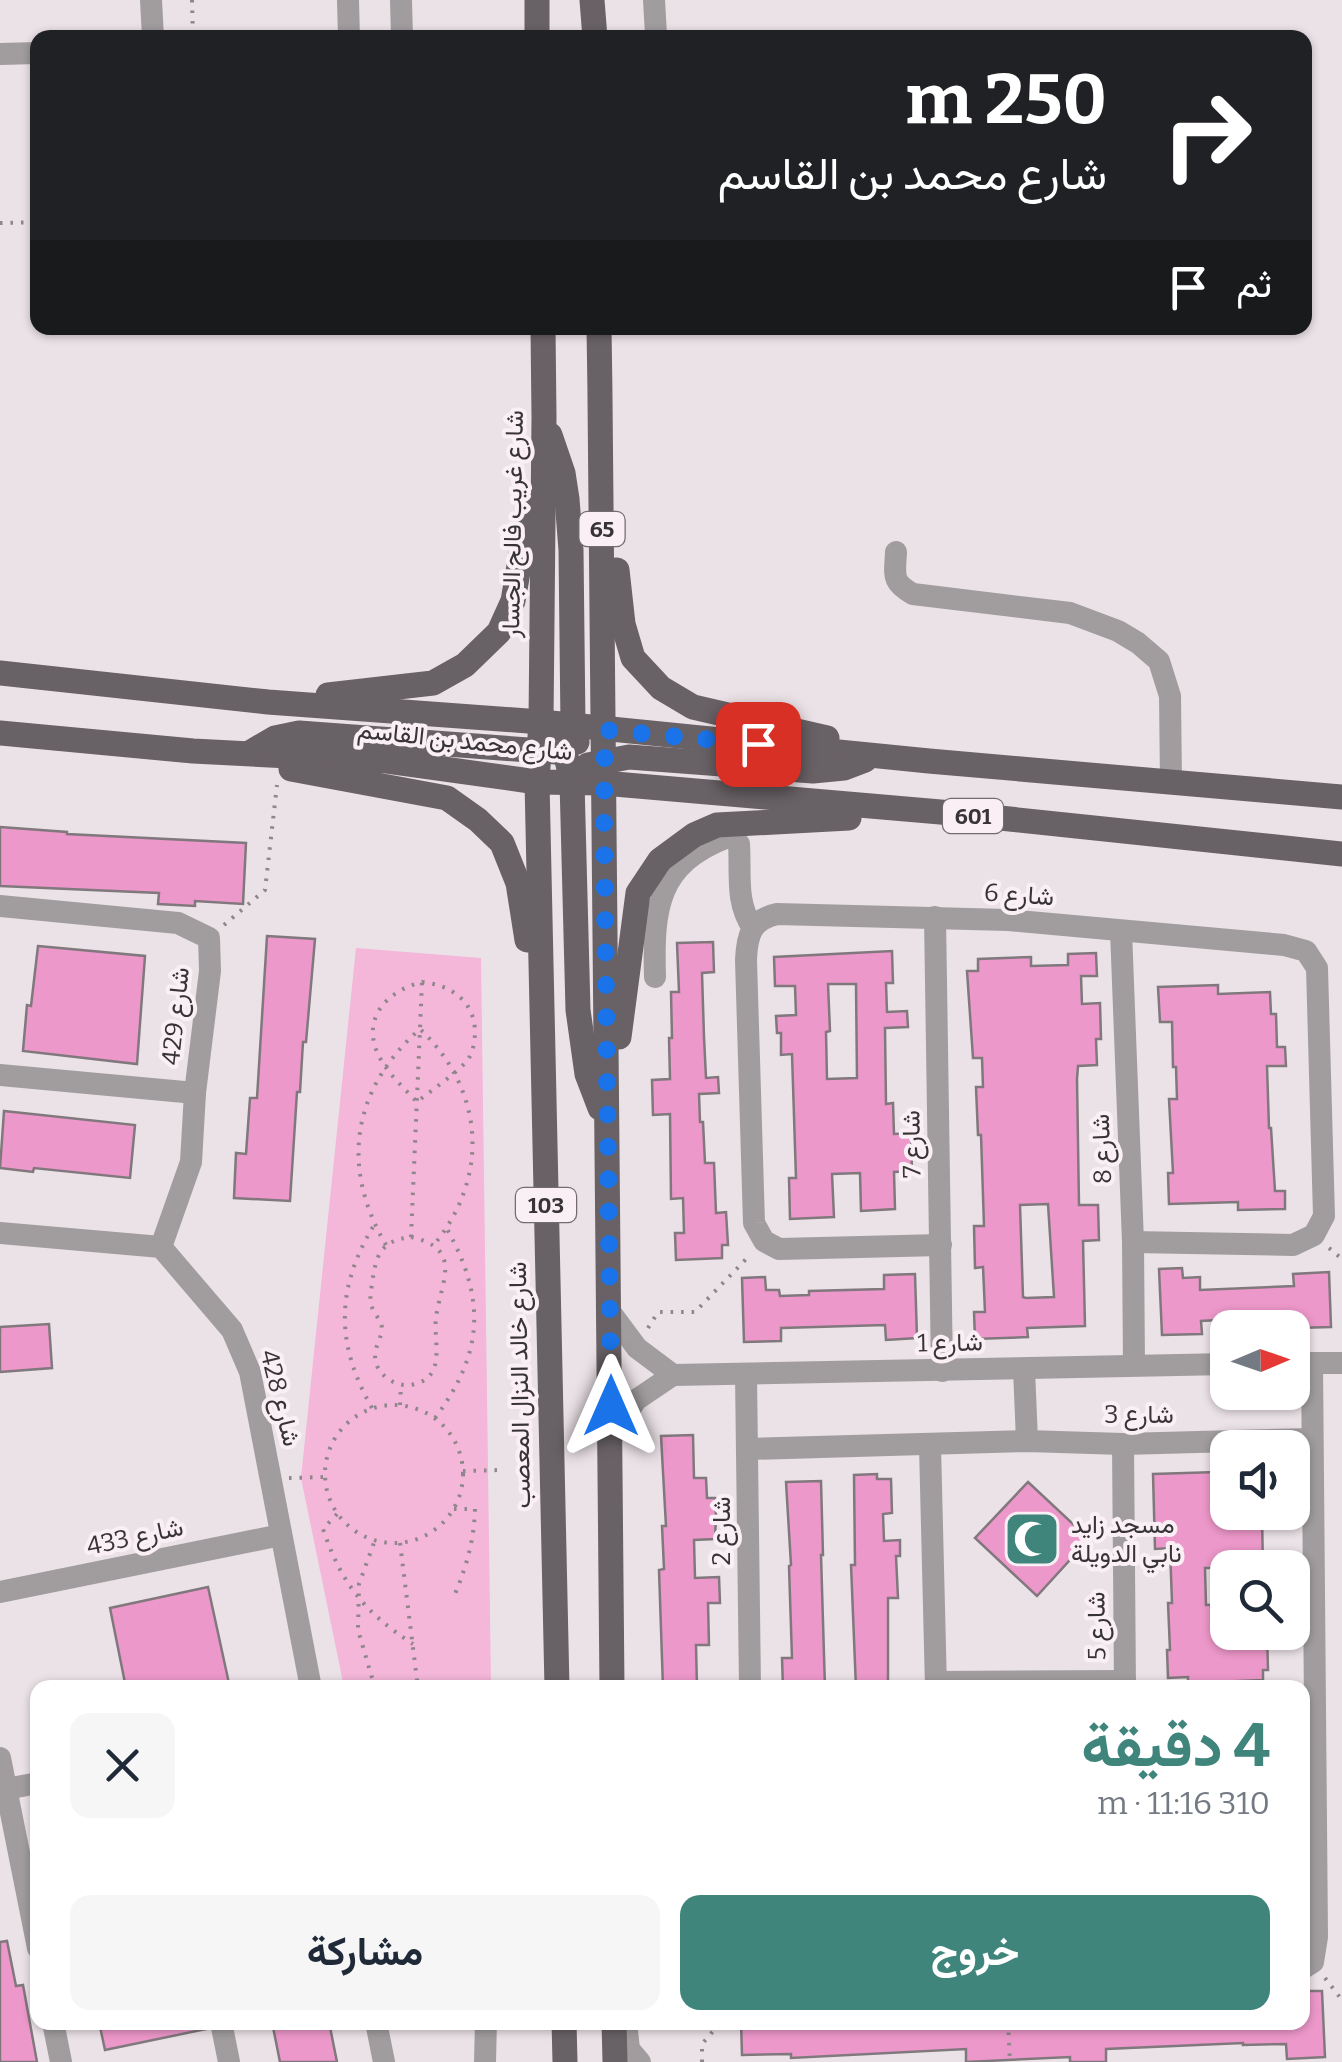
<!DOCTYPE html>
<html lang="ar">
<head>
<meta charset="utf-8">
<style>
  :root { --surface:#fff; --page:#f6f6f7; --text:#1f2937; --muted:#747a83; --accent:#3f857c }
  body { margin:0; font-family:Bitter,Vazirmatn,serif; background:var(--page); color:var(--text); direction:rtl; height:100vh; display:flex; flex-direction:column; font-size:38px; white-space:nowrap }
  * { box-sizing:border-box; margin:0 }
  p { font-size:32px; color:var(--muted) }
  .icon { flex:none; width:55px; height:55px; fill:none; stroke:currentColor; stroke-width:2; stroke-linecap:round; stroke-linejoin:round }
  .map { position:relative; flex:1; overflow:hidden; direction:ltr }
  .details { position:absolute; left:30px; top:1680px; width:1280px; height:350px; display:flex; flex-direction:column; background:var(--surface); border-radius:20px; box-shadow:0 2px 8px #0004; direction:rtl }
  .details>* { flex:none }
  .hud { position:absolute; left:30px; top:30px; width:1282px; height:305px; border-radius:20px; box-shadow:0 2px 8px #0004; direction:rtl; background:#202124; color:#fff; overflow:hidden }
  .needle { width:65px; rotate:88deg }
  .buttons { position:absolute; left:1210px; top:1310px; display:grid; gap:20px }
  .buttons a { display:grid; place-items:center; width:100px; height:100px; border-radius:20px; background:var(--surface); box-shadow:0 2px 8px #0004; font-size:50px }
  .pin { position:absolute; display:grid; place-items:center; width:85px; height:85px; color:#fff; margin:-42px; border-radius:20px; box-shadow:0 5px 15px #0006 }
  .me { position:absolute; width:110px; margin:-55px; rotate:0deg; stroke-linejoin:round; filter:drop-shadow(0 0 8px #0008) }
  .turn { display:flex; align-items:center; gap:35px; height:210px; padding:0 40px; font-size:45px }
  .turn .icon { width:130px; height:130px; stroke-width:2.5 }
  .turn b { display:block; font-size:70px; line-height:85px }
  .then { display:flex; align-items:center; height:95px; padding:0 40px; background:#0003; gap:20px; font-size:38px }
  .round { display:grid; place-items:center; flex:none; width:105px; height:105px; border-radius:20px; background:var(--page) }
  .head { display:flex; align-items:center; justify-content:space-between; height:170px; padding:0 40px }
  h1 { font-size:60px; font-weight:700; line-height:75px; color:var(--accent) }
  .action { display:flex; gap:20px; margin-top:auto; padding:20px 40px }
  .action a { flex:1; height:115px; border-radius:20px; background:var(--accent); color:#fff; font-size:40px; font-weight:700; line-height:115px; text-align:center }
  .action a+a { background:var(--page); color:var(--text) }
  .map>svg:first-child { display:block }
  .green { fill:#f4b6d9 }
  .building { fill:#ed98ca; stroke:#81787d; stroke-width:2.5; fill-rule:evenodd }
  .lines { fill:none; stroke-linecap:round; stroke-linejoin:round }
  .path { stroke:#8d868a; stroke-width:4; stroke-dasharray:2.5 8; stroke-linecap:butt }
  .minor { stroke:#a19d9f; stroke-width:22 }
  .major { stroke:#686165; stroke-width:25 }
  .route { stroke:#1a73e8; stroke-width:18; stroke-dasharray:0 32.4 }
  .labels { text-anchor:middle; dominant-baseline:central; stroke-width:8; stroke-linejoin:round; paint-order:stroke }
  .shield { fill:#f9eff4; stroke:#726c6f; stroke-width:2.5 }
  .shield-label { font-size:22px; font-weight:bold; fill:#383436 }
  .street-label { font-size:25px; fill:#383436; stroke:#f9eff4 }
  .poi-label { font-size:25px; fill:#383436; stroke:#f9eff4; text-anchor:start }
</style>
</head>
<body>
<div class="map">
<svg width="1342" height="2062" viewBox="0 0 1342 2062">
  <rect width="100%" height="100%" fill="#ebe2e7"/>
  <path class="green" d="M356 948 481 958 491 1687H344L301 1478Z"/>
  <g class="building">
    <path d="M0 827 67 832V834L246 843 243 904 195 901V906L158 904 159 893 0 886Z"/>
    <path d="M267 936 315 939 306 1042H303L300 1092H297L290 1201 234 1198 236 1153 246 1154 250 1098H257Z"/>
    <path d="M713 942 714 972 702 973 704 1037 706 1078 718 1077 719 1093 699 1094 700 1122H703L705 1163H714L716 1213 726 1212 728 1245H722V1258L676 1260 675 1233H684L683 1198 671 1199 670 1114 653 1115 652 1080 670 1079 669 1038H672L671 992H679L677 943Z"/>
    <path d="M38 946 145 956 137 1064 23 1051 27 1005 31 1006Z"/>
    <path d="M892 951 893 983H886L887 1012 907 1011 908 1027 885 1028 886 1104 893 1103 894 1134 911 1133 912 1171 894 1172 895 1209 861 1211 860 1173 832 1174 834 1217 790 1219 789 1178H796L792 1054 781 1055V1033H777L776 1016 796 1015 795 986H775L774 957ZM828 984H856L857 1078 827 1079 826 1032 830 1031Z"/>
    <path d="M1096 953 1097 976H1081L1082 1004 1100 1003 1101 1039H1096L1097 1065 1078 1066 1077 1079 1079 1205H1098L1099 1240 1083 1241 1085 1326 1027 1328 1028 1337 975 1339 974 1312H985L983 1267 975 1268 974 1226H984L981 1135H978L976 1087H983L982 1058H973L967 971H978V959L1031 957V966L1068 965V954ZM1048 1204 1054 1297 1026 1298 1023 1297 1020 1205Z"/>
    <path d="M1218 985V994L1270 992 1271 1014H1276L1277 1047H1285L1286 1066H1267L1269 1128H1271L1275 1191H1285V1209L1238 1210V1202L1169 1204 1168 1173H1173L1169 1099H1177L1176 1067H1173L1172 1022H1160L1158 987Z"/>
    <path d="M4 1111 135 1125 130 1178 34 1168 33 1172 0 1168Z"/>
    <path d="M1182 1268 1183 1278 1200 1277V1290L1294 1286 1293 1274 1329 1272 1331 1327 1295 1328V1317L1238 1319 1201 1321 1202 1334 1162 1335 1159 1269Z"/>
    <path d="M915 1274 917 1338 886 1340 885 1325 781 1328V1341L744 1342 742 1278 765 1277 766 1290H779L780 1296 809 1295V1291L884 1289V1275Z"/>
    <path d="M49 1324 52 1368 0 1372V1327Z"/>
    <path d="M693 1435 694 1478H706L707 1498H715L716 1516 715 1539 694 1540 695 1578 719 1577 720 1603H708L709 1645H696L697 1688H663L659 1570 664 1569 662 1526H666L661 1436Z"/>
    <path d="M1217 1472V1476H1228V1518L1262 1516 1263 1568H1205L1206 1605 1228 1604V1632H1267L1268 1670H1263V1680L1217 1682V1688H1188V1677L1168 1678 1167 1650H1170L1168 1603H1172L1170 1548 1155 1549 1153 1474Z"/>
    <path d="M877 1474V1479H891L892 1513 883 1514 884 1541 900 1540V1556H896L898 1598H888V1688H856L851 1565H855L854 1475Z"/>
    <path d="M821 1481 823 1555H821L825 1688H783L782 1658H792L789 1566 791 1565 786 1482Z"/>
    <path d="M1028 1482 1089 1539 1037 1596 975 1538Z"/>
    <path d="M208 1587 230 1688H126L110 1608Z"/>
    <path d="M7 1941 16 1986 23 1985 37 2062H0V1942Z"/>
    <path d="M1302 1991H1322L1325 2057 1287 2059 1286 2044 1243 2045V2043L1106 2049V2062H1070V2057L966 2062V2049L791 2058V2054L742 2055 741 2022H1302Z"/>
    <path d="M99 2022H205L206 2029 105 2050Z"/>
    <path d="M272 2022H329L337 2062H280Z"/>
  </g>
  <g class="lines">
    <g class="path">
      <path d="M192 0 193 38"/>
      <path d="M0 223 38 222"/>
      <path d="M224 925 265 890 277 785"/>
      <path d="M422 982C450 985 474 1000 475 1031 475 1041 473 1053 467 1061 453 1076 433 1089 417 1102 403 1087 385 1071 377 1052 362 1015 390 990 422 982Z"/>
      <path d="M411 1237C465 1249 440 1283 436 1318 433 1340 447 1376 415 1384 395 1390 370 1371 376 1350 377 1342 382 1336 382 1328 381 1319 374 1315 372 1307 369 1299 371 1292 372 1284 376 1256 379 1241 411 1237Z"/>
      <path d="M411 1237 422 982"/>
      <path d="M386 1245C340 1167 352 1089 420 1029 485 1091 490 1177 433 1246"/>
      <path d="M1329 1248 1342 1259"/>
      <path d="M648 1328 658 1312H695L750 1255"/>
      <circle cx="394" cy="1474" r="69"/>
      <path d="M400 1405 401 1385"/>
      <path d="M372 1408C335 1343 336 1288 374 1225"/>
      <path d="M435 1418C484 1353 486 1299 447 1229"/>
      <path d="M463 1471 501 1470"/>
      <path d="M289 1478 325 1477"/>
      <path d="M454 1509H475C474 1540 467 1565 455 1594"/>
      <path d="M337 1514 323 1529C341 1583 365 1613 413 1644"/>
      <path d="M400 1543 418 1688"/>
      <path d="M375 1688 358 1630 359 1584 375 1540"/>
      <path d="M1325 1978 1342 2000"/>
      <path d="M1008 2022 1010 2062"/>
      <path d="M702 2062V2044L721 2022"/>
    </g>
    <g class="minor">
      <path d="M151 0 153 38"/>
      <path d="M348 0 349 38"/>
      <path d="M401 0 402 38"/>
      <path d="M654 0 656 35"/>
      <path d="M0 54 38 53"/>
      <path d="M896 552C895 575 891 582 913 594L1070 613 1118 631 1138 643 1159 661 1170 696 1171 782"/>
      <path d="M0 906 178 923 209 938 210 971 195 1093 191 1162 161 1247"/>
      <path d="M935 917 942 1371"/>
      <path d="M1121 931 1133 1242 1134 1365"/>
      <path d="M655 977C653 908 657 864 728 837H733L739 844C741 873 735 903 753 928"/>
      <path d="M0 1075 195 1093"/>
      <path d="M0 1233 161 1247 232 1330 250 1372 311 1688"/>
      <path d="M941 1245 779 1249 764 1241 754 1223 746 960C747 935 751 920 777 914L1008 920 1284 945 1306 951 1317 968 1324 1216 1314 1235 1293 1245 1133 1242"/>
      <path d="M611 1313 637 1348 673 1375"/>
      <path d="M1292 1363H1342"/>
      <path d="M1024 1369 1027 1441"/>
      <path d="M746 1375 750 1688"/>
      <path d="M611 1438 636 1400 673 1375 1228 1364"/>
      <path d="M1123 1444 1125 1688"/>
      <path d="M930 1446 936 1688"/>
      <path d="M749 1449 1027 1441 1123 1444 1312 1439"/>
      <path d="M0 1592 281 1535"/>
      <path d="M936 1682 1125 1681"/>
      <path d="M0 1758 38 1948"/>
      <path d="M6 1789 38 1783"/>
      <path d="M1302 1969 1313 1962 1317 1937 1312 1363"/>
      <path d="M53 2022 61 2062"/>
      <path d="M221 2022 229 2062"/>
      <path d="M376 2022 384 2062"/>
      <path d="M626 2022 629 2049 640 2062"/>
      <path d="M485 2062 486 2022"/>
    </g>
    <g class="major">
      <path d="M537 0V38"/>
      <path d="M592 0 595 38"/>
      <path d="M543 328 544 417 541 722 537 782 557 1688"/>
      <path d="M599 328C606 781 610 1234 612 1688"/>
      <path d="M550 435 563 473 567 499 571 550 573 726 577 742"/>
      <path d="M617 570 623 624 633 658 661 688 693 707 827 738"/>
      <path d="M0 673 268 702 541 722 929 761 1342 797"/>
      <path d="M328 695 433 683 465 665 499 632 513 601 531 496"/>
      <path d="M541 722 554 732 563 743 572 782 578 1010 587 1074 600 1108"/>
      <path d="M0 733 193 751 387 761 537 782 603 783 952 813 1342 854"/>
      <path d="M251 752 275 738 299 733 556 752"/>
      <path d="M588 765 629 757 813 771 844 768 865 760"/>
      <path d="M291 769 447 798 478 820 502 843 518 883 527 940"/>
      <path d="M619 1037 638 893 660 860 694 835 717 825 849 818"/>
      <path d="M564 2022 565 2062"/>
      <path d="M614 2022 615 2062"/>
    </g>
  </g>
  <g class="lines">
    <path class="route" d="M611 1406 604 821 605 730 758 744"/>
  </g>
  <defs>
    <g id="mosque-square" transform="scale(2.875)"><rect x="-9" y="-9" width="18" height="18" rx="4" fill="#3f857c" stroke="#f9eff4"/><path d="M3.5-4.9A6 6 0 1 0 3.5 4.9A5 5 0 1 1 3.5-4.9Z" fill="#fff"/></g>
  </defs>
  <g fill-rule="evenodd">
    <use href="#mosque-square" x="1032" y="1539"/>
  </g>
  <g class="labels">
    <g class="shield">
      <rect x="579.5" y="512" width="45" height="34" rx="8"/>
      <rect x="943" y="799" width="60" height="34" rx="8"/>
      <rect x="516" y="1188" width="60" height="34" rx="8"/>
    </g>
    <g class="shield-label">
      <text x="602" y="529">65</text>
      <text x="973" y="816">601</text>
      <text x="546" y="1205">103</text>
    </g>
    <g class="street-label">
      <text transform="translate(513 524) rotate(-89)">شارع غريب فالح الجسار</text>
      <text transform="translate(465 741) rotate(6)">شارع محمد بن القاسم</text>
      <text transform="translate(1019 895) rotate(4)">شارع 6</text>
      <text transform="translate(176 1016) rotate(-84)">شارع 429</text>
      <text transform="translate(912 1144) rotate(-91)">شارع 7</text>
      <text transform="translate(1102 1149) rotate(-92)">شارع 8</text>
      <text transform="translate(950 1343) rotate(-1)">شارع 1</text>
      <text transform="translate(520 1385) rotate(-91)">شارع خالد النزال المعصب</text>
      <text transform="translate(280 1398) rotate(76)">شارع 428</text>
      <text x="1139" y="1415">شارع 3</text>
      <text transform="translate(722 1531) rotate(-90)">شارع 2</text>
      <text transform="translate(135 1537) rotate(-12)">شارع 433</text>
      <text transform="translate(1097 1626) rotate(-91)">شارع 5</text>
    </g>
    <g class="poi-label">
      <text x="1071" y="1525">مسجد زايد<tspan x="1071" dy="29">نابي الدويلة</tspan></text>
    </g>
  </g>
</svg>
<div class="buttons">
<a><svg class="needle" viewBox="-14 -14 28 28"><path d="M0-13l5 13h-10z" fill="#e53935"/><path d="M0 13l5-13h-10z" fill="#747a83"/></svg></a>
<a><svg class="icon" aria-label="sound" viewBox="0 0 24 24"><path d="M4 9h4l5-4v14l-5-4H4zM17 9q2 3 0 6"/></svg></a>
<a><svg class="icon" aria-label="search" viewBox="0 0 24 24"><circle cx="10" cy="10" r="6"/><path d="M15 15l6 6"/></svg></a>
</div>
<div class="pin" style="left:758px;top:744px;background:#d93025"><svg class="icon" aria-label="arrive" viewBox="0 0 24 24"><path d="M6 21V4h12l-3 4 3 4H6"/></svg></div>
<svg class="me" style="left:611px;top:1406px" viewBox="-20 -20 40 40"><path d="M0-17L14 15 0 8-14 15z" fill="#1a73e8" stroke="#fff" stroke-width="4"/></svg>
<div class="hud">
<div class="turn"><svg class="icon" aria-label="right" viewBox="0 0 24 24"><path d="M7 20v-9h11M14 6l5 5-5 5"/></svg><div><b>250 m</b>شارع محمد بن القاسم</div></div>
<div class="then">ثم<svg class="icon" aria-label="arrive" viewBox="0 0 24 24"><path d="M6 21V4h12l-3 4 3 4H6"/></svg></div>
</div>
<section class="details">
<div class="head"><div><h1>4 دقيقة</h1><p>310 m · 11:16</p></div><a class="round"><svg class="icon" aria-label="close" viewBox="0 0 24 24"><path d="M6 6l12 12M18 6L6 18"/></svg></a></div>
<div class="action"><a>خروج</a><a>مشاركة</a></div>
</section>
</div>
</body>
</html>
